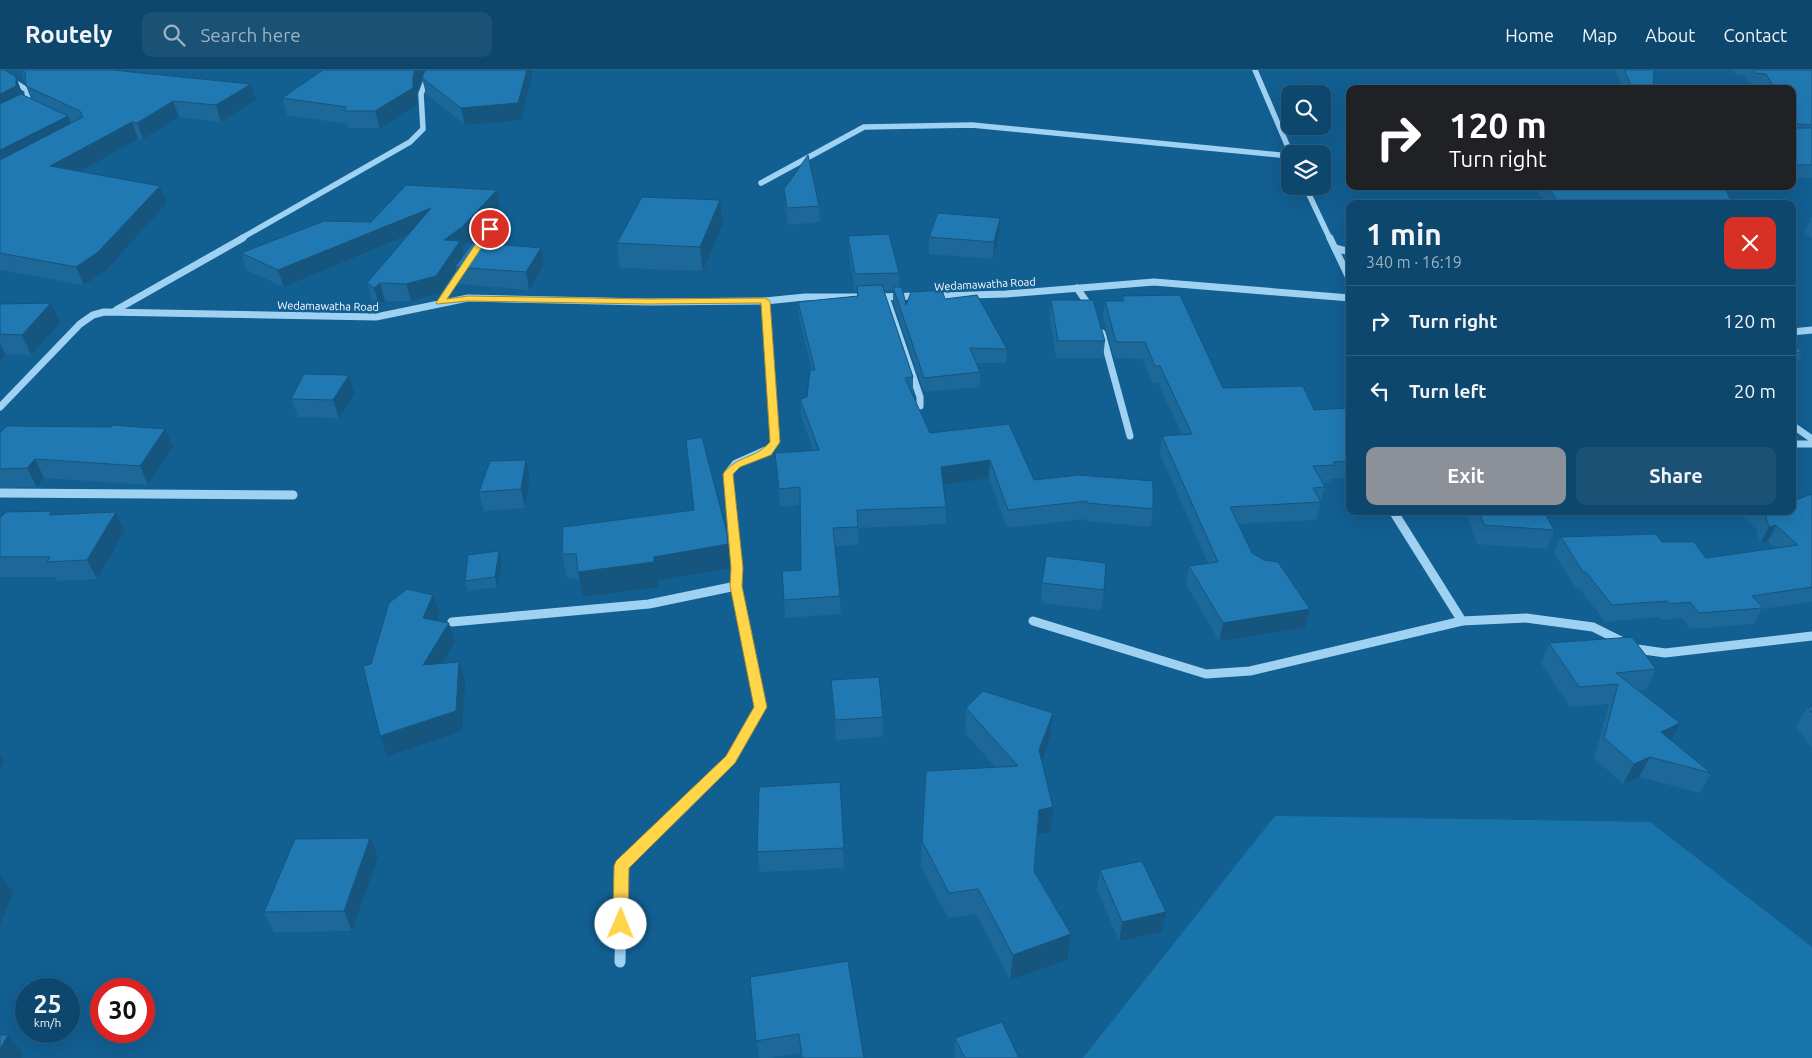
<!DOCTYPE html>
<html lang="en">
<head>
<meta charset="utf-8">
<style>
  :root { --surface:#0e476e; --page:#1c5176; --text:#f1f3f6; --muted:#9bb2c2; --line:#2e5f81; --accent:#8c9099 }
  body { margin:0; font-family:Ubuntu,sans-serif; background:var(--page); color:var(--text); height:100vh; display:flex; flex-direction:column; font-size:19px; white-space:nowrap }
  * { box-sizing:border-box; margin:0 }
  p { font-size:16px; color:var(--muted) }
  .icon { flex:none; width:28px; height:28px; fill:none; stroke:currentColor; stroke-width:2; stroke-linecap:round; stroke-linejoin:round }
  .map { position:relative; flex:1; overflow:hidden }
  .sheet { position:absolute; left:1346px; top:130px; width:450px; height:315px; display:flex; flex-direction:column; background:var(--surface); border-radius:10px; box-shadow:0 5px 20px #0002,0 0 0 1px var(--line) }
  .sheet>* { flex:none }
  .top-card { position:absolute; left:1346px; top:15px; width:450px; height:105px; border-radius:10px; box-shadow:0 5px 20px #0002,0 0 0 1px var(--line); background:#202124; color:#fff; overflow:hidden }
  .controls { position:absolute; left:1281px; top:15px; display:grid; gap:10px }
  .controls a { display:grid; place-items:center; width:50px; height:50px; border-radius:10px; background:var(--surface); box-shadow:0 5px 20px #0002,0 0 0 1px var(--line); font-size:25px }
  .speed { position:absolute; left:15px; top:908px; display:flex; gap:10px; font-size:25px; font-weight:700; text-align:center }
  .speed>* { display:grid; place-content:center; width:65px; height:65px; border-radius:50%; background:var(--surface); box-shadow:0 5px 20px #0002,0 0 0 1px var(--line); line-height:1 }
  .speed small { font-size:12px; font-weight:400 }
  .speed .limit { border:8px solid #d22; background:#fff; color:#111 }
  .pin { position:absolute; display:grid; place-items:center; width:42px; height:42px; color:#fff; margin:-21px; border:2px solid #fff; border-radius:50%; box-shadow:0 1px 5px #0007 }
  .me { position:absolute; width:55px; margin:-28px; rotate:1deg; stroke-linejoin:round; filter:drop-shadow(0 0 4px #0008) }
  .turn { display:flex; align-items:center; gap:18px; height:105px; padding:0 20px; font-size:22px }
  .turn .icon { width:65px; height:65px; stroke-width:2.5 }
  .turn b { display:block; font-size:35px; line-height:42px }
  .round { display:grid; place-items:center; flex:none; width:52px; height:52px; border-radius:10px; background:var(--page) }
  .overview { display:flex; align-items:center; justify-content:space-between; height:85px; padding:0 20px }
  h1 { font-size:30px; font-weight:600; line-height:38px }
  .action { display:flex; gap:10px; margin-top:auto; padding:10px 20px }
  .action a { flex:1; height:58px; border-radius:10px; background:var(--accent); color:#fff; font-size:20px; font-weight:600; line-height:58px; text-align:center }
  .action a+a { background:var(--page); color:var(--text) }
  ul { padding:0; list-style:none }
  li { display:flex; align-items:center; gap:15px; height:70px; padding:0 20px; border-top:1px solid var(--line) }
  li div { flex:1 }
  li b { display:block; font-size:19px }
  li em { font-style:normal }
  header { display:flex; align-items:center; gap:30px; box-sizing:border-box; height:70px; padding:0 25px; background:var(--surface); border-bottom:1px solid var(--line) }
  header strong { font-size:24px }
  nav { display:flex; gap:28px; margin-inline-start:auto; font-size:18px }
  .search { width:350px; height:45px; background:var(--page); display:flex; align-items:center; gap:12px; box-sizing:border-box; padding:0 18px; border-radius:10px; color:var(--muted); font-size:19px }
  .map>svg:first-child { display:block }
  .green { fill:#1a74ac }
  .lines { fill:none; stroke-linecap:round; stroke-linejoin:round }
  .minor-far3 { stroke:#9fd2f2; stroke-width:5.5 }
  .minor-far2 { stroke:#9fd2f2; stroke-width:7 }
  .minor-far1 { stroke:#9fd2f2; stroke-width:9 }
  .minor { stroke:#9fd2f2; stroke-width:11 }
  .wall { fill:#1c6899 }
  .shaded-wall { fill:#16557d }
  .building { fill:#2079b2; stroke:#16557d }
  .route { fill:#ffd54a; stroke:#a68a30 }
  .labels { text-anchor:middle; dominant-baseline:central; stroke-width:5; stroke-linejoin:round; paint-order:stroke }
  .far-street-label { font-size:11px; fill:#fff; stroke:#125f92 }
</style>
</head>
<body>
<header>
<strong>Routely</strong>
<div class="search"><svg class="icon" aria-label="search" viewBox="0 0 24 24"><circle cx="10" cy="10" r="6"/><path d="M15 15l6 6"/></svg>Search here</div>
<nav><a>Home</a><a>Map</a><a>About</a><a>Contact</a></nav>
</header>
<div class="map">
<svg width="1812" height="988" viewBox="0 0 1812 988">
  <rect width="100%" height="100%" fill="#125f92"/>
  <path class="green" d="M1275 746 1650 752 1812 877V988H1083Z"/>
  <g class="lines">
    <g class="minor-far3">
      <path d="M1255 0 1291 84"/>
      <path d="M0 3 27 20 28 35 25 36"/>
      <path d="M761 113 864 57 972 55 1290 86"/>
      <path d="M1305 116 1330 169"/>
      <path d="M240 169 410 72 423 59 421 24 430 0"/>
      <path d="M483 169 490 159"/>
    </g>
    <g class="minor-far2">
      <path d="M1330 168 1350 210"/>
      <path d="M1335 178 1350 182"/>
      <path d="M475 181 484 168"/>
      <path d="M1077 218 1092 240"/>
      <path d="M934 226 1006 224 1154 212 1350 228"/>
      <path d="M874 227 921 226"/>
      <path d="M886 227 920 327V336"/>
      <path d="M765 231 775 372 767 381"/>
      <path d="M440 233 463 198"/>
      <path d="M116 240 243 168"/>
      <path d="M1792 262 1812 260"/>
      <path d="M1102 263 1130 366"/>
      <path d="M0 337 80 254 93 245 104 242 376 247 468 228 648 232 765 231 805 227H856"/>
      <path d="M1792 355 1812 369"/>
      <path d="M1792 374H1812"/>
    </g>
    <g class="minor-far1">
      <path d="M0 423 293 425"/>
      <path d="M1393 441 1462 551"/>
      <path d="M1033 551 1206 604 1250 601 1462 551 1526 548 1593 557 1637 579 1665 583 1812 566"/>
      <path d="M452 552 649 534 736 516"/>
      <path d="M753 650 760 637 736 516 737 498 728 404 736 394 768 380"/>
    </g>
    <path class="minor" d="M620 892 622 795 731 689 754 648"/>
  </g>
  <g class="wall">
    <path d="M0 0 16 7 23 25 31 29 20 0H112L251 14 256 30 221 52 179 47 143 69H138L80 101 160 116 167 133 106 201 84 215 0 200Z"/>
    <path d="M323 0 532 7 521 50 465 55 426 24 422 8 417 22V35L380 58H348L347 54 287 45 282 28Z"/>
    <path d="M1615 0H1654L1653 19H1623Z"/>
    <path d="M1733 0H1812V108H1792V19H1763L1762 15H1751L1743 5H1736Z"/>
    <path d="M1538 116H1725L1732 134H1545L1537 120Z"/>
    <path d="M784 119 819 136 820 152 788 155 785 135Z"/>
    <path d="M720 130 723 154 703 201 620 198 617 173Z"/>
    <path d="M500 136 466 174 462 177 464 185 544 194 529 220 459 214 456 200 440 223 411 231H385L379 235 372 231 367 213 408 166 284 217 246 200 241 183 371 152Z"/>
    <path d="M1811 147H1812V168L1804 163Z"/>
    <path d="M999 165 993 189 929 184V167Z"/>
    <path d="M848 166 899 203V217L906 235 945 229 1007 279 1006 293H976L980 302V317L924 322 893 231V220L883 221 913 307V324H912L930 363 1034 410 1153 439 1151 457 1085 451V449L1007 458 989 408 943 414 946 437V454L858 458 859 475 835 476 840 526 841 544 785 548 784 530 801 500 800 435 780 437 775 383 813 380 801 346 800 329 807 327 812 300 799 248 798 232 857 226V221H855L849 183Z"/>
    <path d="M1122 226 1223 318 1314 340 1350 338V408L1331 409 1330 412 1323 413 1325 417 1316 450 1239 454 1252 483 1310 539 1305 558 1219 571 1186 514 1189 496 1208 493 1160 384 1162 366 1182 365 1158 313H1152L1142 289 1114 288 1103 248 1105 231H1122Z"/>
    <path d="M1051 230 1105 271 1103 288H1056L1050 248Z"/>
    <path d="M51 233 60 253 31 285 5 284 0 293V234Z"/>
    <path d="M1792 274 1803 282 1795 299H1792Z"/>
    <path d="M355 323 339 348 298 347 291 329Z"/>
    <path d="M0 363 173 377 148 415 44 408 37 417 0 418Z"/>
    <path d="M526 390 530 409 525 438 484 441 479 422Z"/>
    <path d="M1812 424V532L1762 539 1754 554 1690 559 1682 548 1662 550 1659 547 1605 552 1579 518H1576L1554 483 1561 467 1662 472 1706 488 1776 478 1768 471 1760 473 1757 460 1737 441H1792Z"/>
    <path d="M1467 441H1544L1554 460 1547 479 1477 474 1466 443Z"/>
    <path d="M116 442 125 461 97 509 57 511 55 507H0V448Z"/>
    <path d="M563 457 731 498 658 511V517L583 527 579 509 567 508 562 484Z"/>
    <path d="M502 491 497 517 468 521 465 511Z"/>
    <path d="M1042 513 1104 520 1101 540 1041 533Z"/>
    <path d="M1549 573 1656 599 1647 619 1638 620 1671 670 1711 703 1700 723 1639 707 1623 714 1594 688 1609 634 1570 637 1541 593Z"/>
    <path d="M831 610 883 647V667L836 670Z"/>
    <path d="M1808 637H1812V678L1796 656Z"/>
    <path d="M966 638 1053 643 1050 669 1042 691 1050 763 1037 765 1034 801 1067 890 1010 910 976 844 948 848 921 797 922 771 995 697 965 663Z"/>
    <path d="M840 712 844 798 760 802 757 782Z"/>
    <path d="M378 788 352 861 274 862 264 842Z"/>
    <path d="M1100 800 1162 862 1119 871 1097 819Z"/>
    <path d="M750 907 864 988H801L800 983 771 988H759Z"/>
    <path d="M955 968 1019 988H955Z"/>
  </g>
  <g class="shaded-wall">
    <path d="M415 0H425L417 22V35L380 58 375 41 413 6Z"/>
    <path d="M527 0H531L532 7 521 50 465 55 461 38Z"/>
    <path d="M16 7 22 23 23 32 0 44V24Z"/>
    <path d="M251 14 256 30 221 52 216 35Z"/>
    <path d="M173 31 179 47 143 69 137 53Z"/>
    <path d="M68 46 75 62 0 102V80Z"/>
    <path d="M132 52 138 69 57 114 50 96Z"/>
    <path d="M160 116 167 133 106 201 84 215 76 197Z"/>
    <path d="M497 120 500 136 466 174 462 177 464 188 455 197 456 200 440 223 411 231 406 214 444 170Z"/>
    <path d="M720 130 723 154 703 201 700 177Z"/>
    <path d="M431 138 435 154 284 217 278 200Z"/>
    <path d="M1000 148 999 165 993 189 994 172Z"/>
    <path d="M541 178 544 194 529 220 526 202Z"/>
    <path d="M380 213 385 231 379 235 374 218Z"/>
    <path d="M51 233 60 253 31 285 22 265Z"/>
    <path d="M0 273 5 284 0 293Z"/>
    <path d="M349 305 355 323 339 348 333 330Z"/>
    <path d="M165 359 173 377 148 415 140 396Z"/>
    <path d="M35 389 44 408 37 417 27 398Z"/>
    <path d="M526 390 530 409 525 438 521 419Z"/>
    <path d="M990 390 989 408 941 415V397Z"/>
    <path d="M116 442 125 461 97 509 87 490Z"/>
    <path d="M1776 455 1768 471 1760 473 1769 457Z"/>
    <path d="M727 463 731 498 658 511V517L583 527 578 502 654 487Z"/>
    <path d="M499 481 502 491 497 517 495 507Z"/>
    <path d="M433 525 439 544 430 568 423 548Z"/>
    <path d="M1310 539 1305 558 1219 571 1223 553Z"/>
    <path d="M449 553 455 572 429 614 423 595Z"/>
    <path d="M459 592 465 612 462 661 387 686 380 666Z"/>
    <path d="M1053 643 1050 669 1037 705 1039 680Z"/>
    <path d="M1680 653 1670 673 1661 662Z"/>
    <path d="M0 685 4 692 0 700Z"/>
    <path d="M1650 687 1639 707 1623 714 1634 694Z"/>
    <path d="M1053 737 1050 763 1036 765 1039 740Z"/>
    <path d="M370 768 378 788 352 861 344 841Z"/>
    <path d="M0 804 13 822 0 855Z"/>
    <path d="M1166 842 1162 862 1119 871 1122 852Z"/>
    <path d="M1071 864 1067 890 1010 910 1013 885Z"/>
    <path d="M8 965 23 984 21 988H0V979Z"/>
  </g>
  <g class="building">
    <path d="M0 0H5L16 7V16L0 24Z"/>
    <path d="M22 0H112L251 14 216 35 173 31 137 53 132 52 50 96 160 116 98 182 76 197 0 183V90L83 47 80 41 26 16 25 2Z"/>
    <path d="M323 0H415L413 6V18L375 41H344L347 37 282 28Z"/>
    <path d="M425 0H527L518 33 461 38 422 8Z"/>
    <path d="M1624 0H1654L1653 19H1633Z"/>
    <path d="M1753 0H1812V55L1795 54 1792 50V19H1775L1766 4 1755 3Z"/>
    <path d="M21 24 68 46 0 80V34Z"/>
    <rect x="1792" y="58" width="20" height="37"/>
    <path d="M808 85 819 136 787 138 784 119Z"/>
    <path d="M406 115 497 120 462 157 444 170 460 171 436 206 406 214 380 213 374 218 367 213 431 138 278 200 241 183 324 151 371 152Z"/>
    <path d="M1548 116H1725L1732 134H1559Z"/>
    <path d="M642 127 720 130 700 177 617 173Z"/>
    <path d="M938 143 1000 148 994 172 929 167Z"/>
    <path d="M889 164 899 203 855 204 848 166Z"/>
    <path d="M473 172 541 178 526 202 455 197Z"/>
    <path d="M882 215 913 307 905 308 930 363 1009 354 1034 410 1079 405 1153 411V439L1087 433V431L1008 440 990 390 941 397 946 437 857 440 858 457 833 458 840 526 784 530 782 501 801 500 800 417 779 419 775 383 819 380 800 329 807 327 810 300H815L798 232 858 226 857 216Z"/>
    <path d="M893 217H902L906 235 911 222 942 220 945 229 977 225 1007 279 970 278 980 302 924 308Z"/>
    <path d="M1180 225 1223 318 1303 316 1314 340 1350 338V391L1333 392 1335 395 1313 396 1325 417 1313 418 1321 432 1230 437 1252 483 1264 490 1278 492 1310 539 1223 553 1189 496 1218 492 1162 366 1192 364 1160 296H1155L1145 272H1116L1105 231H1124L1122 226Z"/>
    <path d="M1051 230H1093L1105 271H1058Z"/>
    <path d="M51 233 22 265 0 264V234Z"/>
    <path d="M1792 274 1803 282 1792 283Z"/>
    <path d="M304 304 349 305 333 330 291 329Z"/>
    <path d="M112 355 165 359 140 396 35 389 27 398 0 399V363L7 356 111 357Z"/>
    <path d="M702 367 727 463 728 474 654 487V492L578 502 576 484H562L563 457 694 440 686 370Z"/>
    <path d="M526 390 521 419 479 422 490 391Z"/>
    <path d="M1812 424V517L1752 526 1763 538 1699 543 1690 532 1670 534 1667 531 1612 535 1586 502H1583L1561 467 1656 464 1662 472H1694L1706 488 1798 475 1776 455 1769 457 1765 444 1761 441H1792V431Z"/>
    <path d="M52 441 49 445 116 442 87 490 47 492 50 487H0V448L6 442Z"/>
    <path d="M1479 441H1544L1554 460 1484 455Z"/>
    <path d="M499 481 495 507 465 511 468 485Z"/>
    <path d="M1046 486 1106 493 1104 520 1042 513Z"/>
    <path d="M407 519 433 525 423 548 449 553 423 595 459 592 456 641 380 666 363 596 371 594 389 533Z"/>
    <path d="M1632 567 1656 599 1616 603 1680 653 1661 662 1711 703 1650 687 1634 694 1604 668 1618 614 1579 617 1549 573Z"/>
    <path d="M879 607 883 647 835 650 831 610Z"/>
    <path d="M983 621 1053 643 1039 680 1053 737 1039 740 1034 801 1071 864 1013 885 978 819 949 823 922 771 926 701 1018 696 966 638Z"/>
    <path d="M1808 637H1812V643Z"/>
    <path d="M840 712 844 778 757 782 759 717Z"/>
    <path d="M370 768 344 841 264 842 295 769Z"/>
    <path d="M1142 791 1166 842 1122 852 1100 800Z"/>
    <path d="M848 891 864 988H802L799 964 756 971 750 907Z"/>
    <path d="M1002 952 1019 988H965L955 968Z"/>
    <path d="M0 965H8L0 979Z"/>
  </g>
  <path class="route" d="M490 156 494 159 447 229 468 226 648 229 765 228 770 231 780 372 771 385 740 397 733 404 743 498 742 516 767 637 735 693 629 798 628 854 626 858 621 860 615 858 613 854 614 796 616 791 726 686 754 637 730 516 731 498 723 404C737 385 756 389 770 372L761 233 648 234 468 231 437 234 436 233 487 157Z"/>
  <g class="labels">
    <g class="far-street-label">
      <text transform="translate(985 214) rotate(-3)">Wedamawatha Road</text>
      <text transform="translate(328 236) rotate(1)">Wedamawatha Road</text>
    </g>
  </g>
</svg>
<div class="controls">
<a><svg class="icon" aria-label="search" viewBox="0 0 24 24"><circle cx="10" cy="10" r="6"/><path d="M15 15l6 6"/></svg></a>
<a><svg class="icon" aria-label="layers" viewBox="0 0 24 24"><path d="M12 4l9 5-9 5-9-5zM3 14l9 5 9-5"/></svg></a>
</div>
<div class="speed"><div>25<small>km/h</small></div><div class="limit">30</div></div>
<div class="pin" style="left:490px;top:159px;background:#d93025"><svg class="icon" aria-label="arrive" viewBox="0 0 24 24"><path d="M6 21V4h12l-3 4 3 4H6"/></svg></div>
<svg class="me" style="left:621px;top:854px" viewBox="-20 -20 40 40"><circle r="19" fill="#fff"/><path d="M0-13L10 11 0 6-10 11z" fill="#ffd54a"/></svg>
<div class="top-card">
<div class="turn"><svg class="icon" aria-label="right" viewBox="0 0 24 24"><path d="M7 20v-9h11M14 6l5 5-5 5"/></svg><div><b>120 m</b>Turn right</div></div>
</div>
<section class="sheet">
<div class="overview"><div><h1>1 min</h1><p>340 m · 16:19</p></div><a class="round" style="background:#d93025;color:#fff"><svg class="icon" aria-label="close" viewBox="0 0 24 24"><path d="M6 6l12 12M18 6L6 18"/></svg></a></div>
<ul>
<li><svg class="icon" aria-label="right" viewBox="0 0 24 24"><path d="M7 20v-9h11M14 6l5 5-5 5"/></svg><div><b>Turn right</b></div><em>120 m</em></li>
<li><svg class="icon" aria-label="left" viewBox="0 0 24 24"><path d="M17 20v-9H6M10 6l-5 5 5 5"/></svg><div><b>Turn left</b></div><em>20 m</em></li>
</ul>
<div class="action"><a>Exit</a><a>Share</a></div>
</section>
</div>
</body>
</html>
